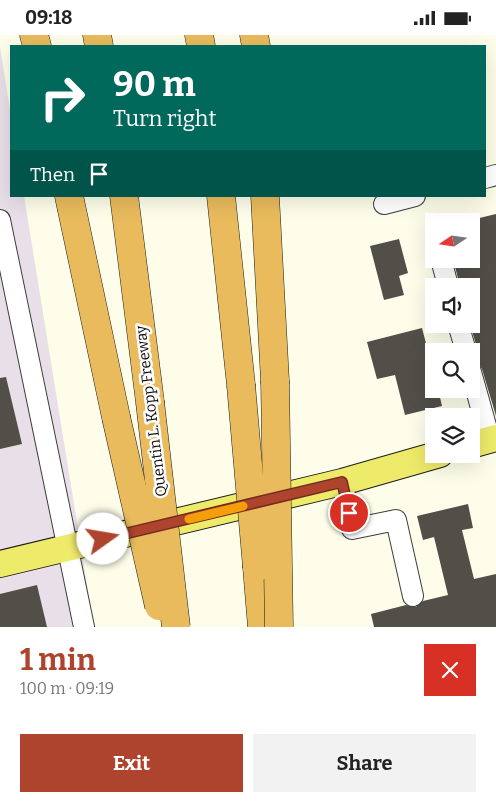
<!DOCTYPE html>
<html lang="en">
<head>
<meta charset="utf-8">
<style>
  :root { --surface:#fff; --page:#f2f2f2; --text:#222; --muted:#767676; --accent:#af442e }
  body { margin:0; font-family:Bitter,serif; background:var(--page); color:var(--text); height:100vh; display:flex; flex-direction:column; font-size:19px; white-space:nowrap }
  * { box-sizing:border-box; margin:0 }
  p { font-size:16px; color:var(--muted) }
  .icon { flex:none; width:28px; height:28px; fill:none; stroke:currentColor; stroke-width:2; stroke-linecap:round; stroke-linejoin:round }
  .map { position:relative; height:592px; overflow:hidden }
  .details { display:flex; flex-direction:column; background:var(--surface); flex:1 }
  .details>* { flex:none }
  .top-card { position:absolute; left:10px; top:10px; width:476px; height:152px; border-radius:0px; box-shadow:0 5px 20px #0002; background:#00695c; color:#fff; overflow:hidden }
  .needle { width:32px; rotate:257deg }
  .buttons { position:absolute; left:425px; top:178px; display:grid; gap:10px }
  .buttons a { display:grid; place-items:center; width:55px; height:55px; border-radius:0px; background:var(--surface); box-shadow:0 5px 20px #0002; font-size:25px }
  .pin { position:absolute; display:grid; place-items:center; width:42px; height:42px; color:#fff; margin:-21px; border:2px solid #fff; border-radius:50%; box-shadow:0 1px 5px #0007 }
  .me { position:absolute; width:55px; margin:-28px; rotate:77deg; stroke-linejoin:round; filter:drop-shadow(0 0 4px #0008) }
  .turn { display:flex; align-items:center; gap:18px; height:105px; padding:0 20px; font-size:22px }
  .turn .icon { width:65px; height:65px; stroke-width:2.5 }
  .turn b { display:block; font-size:35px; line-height:42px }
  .then { display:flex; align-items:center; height:48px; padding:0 20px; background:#0003; gap:10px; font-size:19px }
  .round { display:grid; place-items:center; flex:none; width:52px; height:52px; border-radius:0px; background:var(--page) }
  .head { display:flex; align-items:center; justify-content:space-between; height:85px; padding:0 20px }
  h1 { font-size:30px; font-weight:700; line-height:38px; color:var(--accent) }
  .button { display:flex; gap:10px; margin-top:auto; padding:10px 20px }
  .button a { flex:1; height:58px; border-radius:0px; background:var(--accent); color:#fff; font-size:20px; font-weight:700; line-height:58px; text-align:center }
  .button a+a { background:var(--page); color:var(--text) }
  .status { display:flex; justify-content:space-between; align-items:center; height:35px; padding:0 25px; background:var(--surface); direction:ltr }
  .status svg { height:14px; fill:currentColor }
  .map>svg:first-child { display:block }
  .industrial { fill:#e9dfe8 }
  .building { fill:#524e48 }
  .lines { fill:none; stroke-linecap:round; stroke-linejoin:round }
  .minor-casing { stroke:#3e3e3e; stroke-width:22 }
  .major-casing { stroke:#1c1c1c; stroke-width:28 }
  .highway-casing { stroke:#1c1c1c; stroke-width:29 }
  .minor { stroke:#fff; stroke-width:20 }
  .major { stroke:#eeea6a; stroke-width:26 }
  .highway { stroke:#e9bb5d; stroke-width:28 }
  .highway-bridge-casing { stroke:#1c1c1c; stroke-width:29; stroke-linecap:butt }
  .highway-bridge { stroke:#e9bb5d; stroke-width:28 }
  .route-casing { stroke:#722c1e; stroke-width:12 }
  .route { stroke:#af442e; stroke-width:9 }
  .slow { stroke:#f59e0b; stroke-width:9 }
  .labels { text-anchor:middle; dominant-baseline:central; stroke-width:5; stroke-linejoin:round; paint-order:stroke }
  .street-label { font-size:15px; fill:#0b0b0b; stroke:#fff }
</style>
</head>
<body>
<div class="status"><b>09:18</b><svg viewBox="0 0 49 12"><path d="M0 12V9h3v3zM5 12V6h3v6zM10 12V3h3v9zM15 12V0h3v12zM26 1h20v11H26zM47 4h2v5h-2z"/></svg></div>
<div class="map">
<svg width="496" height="592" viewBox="0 0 496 592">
  <rect width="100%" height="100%" fill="#fdfdea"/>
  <path class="industrial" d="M0 12 11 81V161H24L94 592H0Z"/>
  <g class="building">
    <path d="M496 179V381L482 334 475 323 477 313 470 289 471 251H460L453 224H471V185Z"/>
    <path d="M399 204 408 238 399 241 404 260 384 265 370 211Z"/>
    <path d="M422 293 434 339V354H438L442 371 405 380 395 340 377 344 367 307Z"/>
    <path d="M6 342 22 409 0 414V343Z"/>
    <path d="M468 469 473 493 462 495 474 544 496 539V592H374L371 579 406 570 416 572 423 566 448 560 434 502 423 505 417 481Z"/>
    <path d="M37 550 47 592H0V559Z"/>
  </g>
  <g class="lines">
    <g class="minor-casing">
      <g id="minor">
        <path d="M485 143 496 140"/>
        <path d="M384 169 415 161"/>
        <path d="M0 185 84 592"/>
        <path d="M441 224 448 251"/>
        <path d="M458 289 466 316"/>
        <path d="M471 337 490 405"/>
        <path d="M342 447 352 494 396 485 413 561"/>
      </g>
    </g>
    <g class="major-casing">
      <g id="major">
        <path d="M471 410 496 403"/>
        <path d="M0 529 342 447 440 419"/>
      </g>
    </g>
    <g class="highway-casing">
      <g id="highway">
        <path d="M34 0 37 11"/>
        <path d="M97 0 99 11"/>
        <path d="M199 0 201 11"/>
        <path d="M254 0 256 11"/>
        <path d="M69 161 116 382"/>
        <path d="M124 161 150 367"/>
        <path d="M221 161 241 350"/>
        <path d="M265 161 275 346"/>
        <path d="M257 532 262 592"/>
      </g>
    </g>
    <use href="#minor" class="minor"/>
    <use href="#major" class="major"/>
    <use href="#highway" class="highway"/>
    <g class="highway-bridge-casing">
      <g id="highway-bridge">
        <path d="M275 346 279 592"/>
        <path d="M241 350 257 532"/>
        <path d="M150 367 176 592"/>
        <path d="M116 382 159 571"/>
      </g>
    </g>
    <use href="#highway-bridge" class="highway-bridge"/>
  </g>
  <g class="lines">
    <g class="route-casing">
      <path id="route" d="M103 504 342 447 349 478"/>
    </g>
    <use href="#route" class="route"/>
    <path class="slow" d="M189 484 243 471"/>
  </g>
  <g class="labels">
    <g class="street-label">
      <text transform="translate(151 376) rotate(-97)">Quentin L. Kopp Freeway</text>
    </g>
  </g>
</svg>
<div class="buttons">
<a><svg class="needle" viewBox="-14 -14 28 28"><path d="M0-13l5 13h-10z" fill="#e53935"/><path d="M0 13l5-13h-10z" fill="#767676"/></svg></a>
<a><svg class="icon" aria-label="sound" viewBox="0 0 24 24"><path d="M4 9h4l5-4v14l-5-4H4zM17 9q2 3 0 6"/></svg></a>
<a><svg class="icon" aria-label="search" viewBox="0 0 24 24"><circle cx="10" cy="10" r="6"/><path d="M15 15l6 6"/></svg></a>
<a><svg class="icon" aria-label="layers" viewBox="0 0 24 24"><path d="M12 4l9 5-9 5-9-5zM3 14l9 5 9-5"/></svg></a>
</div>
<div class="pin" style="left:349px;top:478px;background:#d93025"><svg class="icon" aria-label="arrive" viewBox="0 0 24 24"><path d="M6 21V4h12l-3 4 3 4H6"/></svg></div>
<svg class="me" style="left:103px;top:504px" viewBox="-20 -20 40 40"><circle r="19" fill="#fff"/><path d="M0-13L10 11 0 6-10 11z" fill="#af442e"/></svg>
<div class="top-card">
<div class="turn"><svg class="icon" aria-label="right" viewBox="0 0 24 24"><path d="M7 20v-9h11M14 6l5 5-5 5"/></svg><div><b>90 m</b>Turn right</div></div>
<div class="then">Then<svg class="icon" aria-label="arrive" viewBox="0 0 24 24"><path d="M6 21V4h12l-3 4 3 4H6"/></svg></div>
</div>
</div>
<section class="details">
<div class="head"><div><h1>1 min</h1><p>100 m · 09:19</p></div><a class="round" style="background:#d93025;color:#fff"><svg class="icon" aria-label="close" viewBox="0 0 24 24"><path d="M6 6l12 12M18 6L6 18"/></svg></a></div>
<div class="button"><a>Exit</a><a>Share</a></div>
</section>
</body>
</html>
